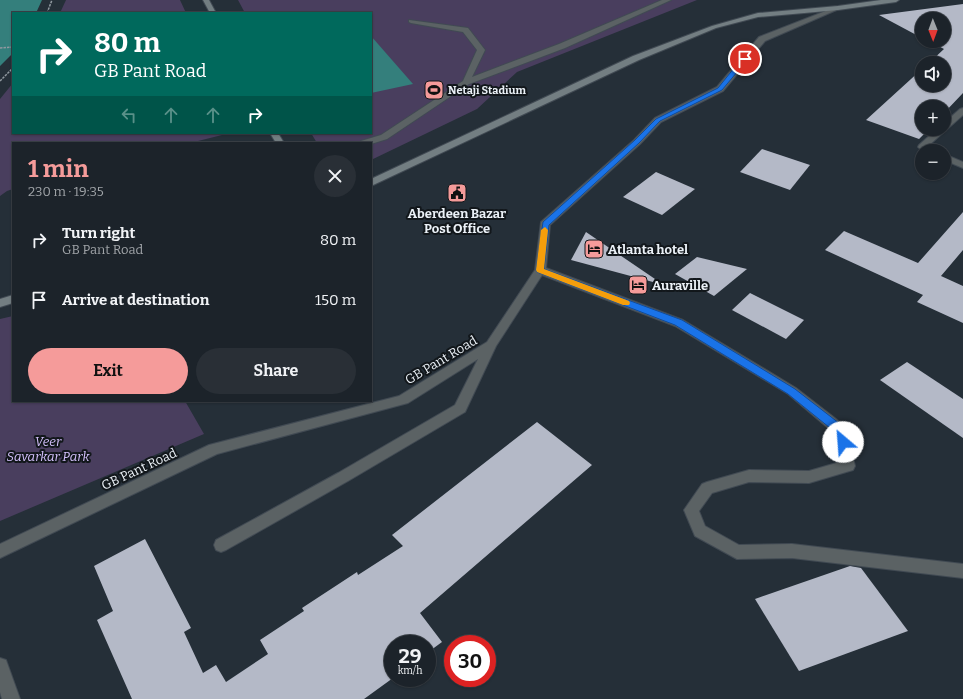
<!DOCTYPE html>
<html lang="en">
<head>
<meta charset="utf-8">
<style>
  :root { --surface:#1c232a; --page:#292f36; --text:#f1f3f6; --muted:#a0a4a8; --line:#3a4047; --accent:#f59b9a }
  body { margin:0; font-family:Bitter,serif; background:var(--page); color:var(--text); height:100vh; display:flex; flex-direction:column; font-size:15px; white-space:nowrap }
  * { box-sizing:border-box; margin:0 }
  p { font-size:13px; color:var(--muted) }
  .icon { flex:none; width:22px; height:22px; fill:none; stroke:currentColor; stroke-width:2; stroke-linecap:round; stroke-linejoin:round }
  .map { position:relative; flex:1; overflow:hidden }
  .side { position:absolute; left:12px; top:142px; width:360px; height:260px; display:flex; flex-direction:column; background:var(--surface); border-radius:0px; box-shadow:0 1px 3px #0004,0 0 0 1px var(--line) }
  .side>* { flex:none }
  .top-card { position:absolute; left:12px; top:12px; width:360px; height:122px; border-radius:0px; box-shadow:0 1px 3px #0004,0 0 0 1px var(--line); background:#00695c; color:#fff; overflow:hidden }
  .needle { width:26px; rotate:179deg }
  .controls { position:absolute; left:915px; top:12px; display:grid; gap:8px }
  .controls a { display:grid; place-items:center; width:36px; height:36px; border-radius:50%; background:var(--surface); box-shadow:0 1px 3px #0004,0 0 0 1px var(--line); font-size:20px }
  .speed { position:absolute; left:384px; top:635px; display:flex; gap:8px; font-size:20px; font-weight:700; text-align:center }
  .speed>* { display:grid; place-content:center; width:52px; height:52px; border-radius:50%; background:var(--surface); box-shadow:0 1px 3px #0004,0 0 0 1px var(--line); line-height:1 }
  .speed small { font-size:10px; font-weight:400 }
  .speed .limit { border:6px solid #d22; background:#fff; color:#111 }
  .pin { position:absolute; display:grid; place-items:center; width:34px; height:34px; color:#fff; margin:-17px; border:2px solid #fff; border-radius:50%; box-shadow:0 1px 4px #0007 }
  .me { position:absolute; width:44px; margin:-22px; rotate:333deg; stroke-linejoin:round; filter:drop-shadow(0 0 3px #0008) }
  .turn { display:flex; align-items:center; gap:14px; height:84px; padding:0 16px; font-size:18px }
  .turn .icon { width:52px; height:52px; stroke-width:2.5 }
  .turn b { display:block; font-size:28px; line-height:34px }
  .lanes { display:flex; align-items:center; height:38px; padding:0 16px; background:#0003; justify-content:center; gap:20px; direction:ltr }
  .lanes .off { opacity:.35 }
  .round { display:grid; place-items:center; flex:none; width:42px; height:42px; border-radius:21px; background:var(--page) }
  .headline { display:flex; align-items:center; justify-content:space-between; height:68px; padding:0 16px }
  h1 { font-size:24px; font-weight:700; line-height:30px; color:var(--accent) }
  .primary-button { display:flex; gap:8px; margin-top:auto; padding:8px 16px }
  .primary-button a { flex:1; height:46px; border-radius:24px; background:var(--accent); color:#111; font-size:16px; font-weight:700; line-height:46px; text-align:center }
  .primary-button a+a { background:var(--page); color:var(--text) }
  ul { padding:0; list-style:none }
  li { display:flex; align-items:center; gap:12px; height:60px; padding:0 16px }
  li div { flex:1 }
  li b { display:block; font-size:15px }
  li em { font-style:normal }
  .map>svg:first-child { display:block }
  .green { fill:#493e5e }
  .water { fill:#347f7c }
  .building { fill:#b4b9c7 }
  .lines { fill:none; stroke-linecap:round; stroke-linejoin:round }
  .lane-casing { stroke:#414a53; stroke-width:2 }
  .street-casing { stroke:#414a53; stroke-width:2 }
  .secondary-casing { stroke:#414a53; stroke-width:2 }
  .path { stroke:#9199a0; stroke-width:1.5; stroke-dasharray:2.5 1; stroke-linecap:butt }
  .lane { fill:#5b6264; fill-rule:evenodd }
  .street { fill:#5b6264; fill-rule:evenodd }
  .secondary { fill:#737e82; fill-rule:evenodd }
  .route { fill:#1a73e8; stroke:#114b97 }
  .slow { fill:#f59e0b }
  .labels { text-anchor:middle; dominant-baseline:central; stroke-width:4; stroke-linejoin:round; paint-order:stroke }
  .far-poi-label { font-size:11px; font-weight:bold; fill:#ebf1f7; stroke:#12171b; text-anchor:start }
  .poi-label { font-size:13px; font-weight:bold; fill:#ebf1f7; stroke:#12171b; text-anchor:start }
  .street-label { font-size:13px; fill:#ebf1f7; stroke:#12171b }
  .park-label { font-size:13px; font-style:italic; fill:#d4c1fc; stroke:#12171b }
</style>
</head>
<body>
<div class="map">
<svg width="963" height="699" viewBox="0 0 963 699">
  <rect width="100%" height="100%" fill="#252f38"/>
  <g class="green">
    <path d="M66 0H180L186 13H60Z"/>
    <path d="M238 0H697L517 72 477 109 371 160V143H317L311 133H371V13H245Z"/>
    <path d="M13 83V133H230L190 143H13V189L7 191 0 196V99Z"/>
    <path d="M13 316V401H185L204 434 0 521V319Z"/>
  </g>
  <g class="water">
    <path d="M0 0H42L36 13H13V53L0 66Z"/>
    <path d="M371 36 413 84 371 93Z"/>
  </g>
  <g class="building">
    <path d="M963 4V93L944 113V107H922V129H929L919 139 866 120 922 69V85H944V63H929L944 49 929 41H944V19H922V38L879 15Z"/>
    <path d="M762 149 810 165 790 190 740 172Z"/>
    <path d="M656 172 695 189 662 215 623 197Z"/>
    <path d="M963 212V250L941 276 963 286V323L917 302 923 295 825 250 844 231 918 263Z"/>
    <path d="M586 232 655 279 653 282 571 260Z"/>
    <path d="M697 257 747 269 714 296 675 274Z"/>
    <path d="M750 293 804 320 786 339 732 310Z"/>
    <path d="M907 362 963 399V438L880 380Z"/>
    <path d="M537 422 592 465 420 613 442 642 427 653V644H393V678L364 699H132L97 620 113 611 94 566 145 539 191 628 184 632 203 673 216 665 226 682 268 654 260 640 304 611 302 608 357 572 358 575 403 546 392 535Z"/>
    <path d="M850 566 861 568 908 631 799 671 755 599Z"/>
  </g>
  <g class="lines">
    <g class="lane-casing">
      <path id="lane" d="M662 0H671L565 48 469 84 387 139 371 144 360 143 361 141 381 135 463 81 477 50 463 32 411 23 409 22V20L468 28 485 50 472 77 559 44Z"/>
    </g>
    <g class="street-casing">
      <g id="street">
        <path d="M836 7 841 8 765 41 723 91 661 122 640 144 550 225 546 268 683 320 796 388 845 426 855 466 853 470 809 483 749 482 712 493 699 511 705 526 739 545 792 544 963 564V578L792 558 737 559 695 536 684 510 702 484 707 482 749 470 809 471 840 462 834 433 788 394 675 326 542 275 496 346 465 412 348 481 226 550 221 552 216 550 214 545 216 540 338 473 455 405 478 359 408 403 217 454 0 558V544L209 445 399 396 487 342 535 270 541 222 634 140 655 118 717 87 759 37Z"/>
        <path d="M963 108V115L928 146 934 151C928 151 922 152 918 147L919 145 937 129H944V123L960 109Z"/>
        <path d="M944 154 963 162V168L944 160Z"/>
        <path d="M0 658 6 660 20 699H2L0 692Z"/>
      </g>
    </g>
    <g class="secondary-casing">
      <g id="secondary">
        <path d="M203 0H209L216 13H210Z"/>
        <path d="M881 0H899L896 2 838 10 758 17 716 28 639 60 371 186V179L633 56 712 26 758 13 838 6Z"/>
        <path d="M270 133H278L284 143H276Z"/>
        <path d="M13 295V303L0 307V299Z"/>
      </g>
    </g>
    <g class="path">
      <path d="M47 13 52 0"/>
      <path d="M0 48 13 47"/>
      <path d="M0 81 13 68"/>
    </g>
    <use href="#lane" class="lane"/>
    <use href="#street" class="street"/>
    <use href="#secondary" class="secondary"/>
  </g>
  <path class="route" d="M743 57 748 59 722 90 660 121 639 143 549 225 544 269 682 320 795 389 844 427 848 442 846 445H839L835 432 788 394 675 325 537 272 536 270 543 222 635 140 656 119 718 88Z"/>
  <path class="slow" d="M545 227 548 230 544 269 629 301 630 303 629 305H623L537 272 536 270 541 230Z"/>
  <defs>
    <g id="stadium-square" transform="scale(1)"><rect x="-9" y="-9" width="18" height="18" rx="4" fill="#f59b9a" stroke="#12171b"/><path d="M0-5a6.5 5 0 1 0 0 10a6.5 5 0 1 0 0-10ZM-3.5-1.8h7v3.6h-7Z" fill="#111"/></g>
    <g id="civic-square" transform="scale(1)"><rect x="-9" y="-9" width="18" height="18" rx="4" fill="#f59b9a" stroke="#12171b"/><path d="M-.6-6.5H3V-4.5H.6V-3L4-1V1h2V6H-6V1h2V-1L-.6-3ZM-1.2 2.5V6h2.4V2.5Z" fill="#111"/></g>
    <g id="hotel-square" transform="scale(1)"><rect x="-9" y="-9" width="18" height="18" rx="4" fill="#f59b9a" stroke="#12171b"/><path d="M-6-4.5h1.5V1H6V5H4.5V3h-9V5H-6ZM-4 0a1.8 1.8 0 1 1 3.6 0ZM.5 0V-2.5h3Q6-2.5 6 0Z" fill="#111"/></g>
  </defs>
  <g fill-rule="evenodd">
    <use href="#stadium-square" x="434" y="90"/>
    <use href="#civic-square" x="457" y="193"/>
    <use href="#hotel-square" x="594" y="249"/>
    <use href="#hotel-square" x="638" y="285"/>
  </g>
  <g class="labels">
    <g class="far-poi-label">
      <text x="448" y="90">Netaji Stadium</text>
    </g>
    <g class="poi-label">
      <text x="457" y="213" text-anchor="middle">Aberdeen Bazar<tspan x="457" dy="15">Post Office</tspan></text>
      <text x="608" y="249">Atlanta hotel</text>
      <text x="652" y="285">Auraville</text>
    </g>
    <g class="street-label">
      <text transform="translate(441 360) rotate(-31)">GB Pant Road</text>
      <text transform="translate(139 469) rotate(-25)">GB Pant Road</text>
    </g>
    <g class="park-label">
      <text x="48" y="441">Veer<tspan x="48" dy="15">Savarkar Park</tspan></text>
    </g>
  </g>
</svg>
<div class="controls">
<a><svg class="needle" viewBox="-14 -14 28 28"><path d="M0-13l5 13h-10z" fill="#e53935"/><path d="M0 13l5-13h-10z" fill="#a0a4a8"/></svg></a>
<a><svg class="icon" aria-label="sound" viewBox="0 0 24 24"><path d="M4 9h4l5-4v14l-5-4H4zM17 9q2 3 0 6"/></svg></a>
<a>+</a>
<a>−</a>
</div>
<div class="speed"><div>29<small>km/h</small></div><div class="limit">30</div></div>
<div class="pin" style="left:745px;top:59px;background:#d93025"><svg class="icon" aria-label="arrive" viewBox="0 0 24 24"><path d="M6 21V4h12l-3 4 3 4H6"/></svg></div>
<svg class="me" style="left:843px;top:442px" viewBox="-20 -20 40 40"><circle r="19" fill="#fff"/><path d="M0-13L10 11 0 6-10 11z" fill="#1a73e8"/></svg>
<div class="top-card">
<div class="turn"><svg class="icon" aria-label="right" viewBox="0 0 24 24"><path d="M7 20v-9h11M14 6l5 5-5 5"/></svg><div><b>80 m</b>GB Pant Road</div></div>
<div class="lanes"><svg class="icon off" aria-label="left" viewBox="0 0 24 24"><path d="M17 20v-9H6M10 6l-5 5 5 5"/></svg><svg class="icon off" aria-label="ahead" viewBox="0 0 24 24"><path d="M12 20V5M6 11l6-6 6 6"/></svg><svg class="icon off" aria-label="ahead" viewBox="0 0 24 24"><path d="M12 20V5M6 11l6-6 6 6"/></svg><svg class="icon" aria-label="right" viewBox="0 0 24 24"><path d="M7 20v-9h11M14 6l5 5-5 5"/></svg></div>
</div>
<section class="side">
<div class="headline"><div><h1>1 min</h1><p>230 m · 19:35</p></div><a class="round"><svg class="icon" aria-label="close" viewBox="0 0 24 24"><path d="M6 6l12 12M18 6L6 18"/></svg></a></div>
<ul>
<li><svg class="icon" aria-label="right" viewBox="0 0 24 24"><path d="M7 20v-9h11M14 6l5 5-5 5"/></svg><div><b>Turn right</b><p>GB Pant Road</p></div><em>80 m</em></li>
<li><svg class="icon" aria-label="arrive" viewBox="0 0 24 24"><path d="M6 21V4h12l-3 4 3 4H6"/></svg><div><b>Arrive at destination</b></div><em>150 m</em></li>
</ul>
<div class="primary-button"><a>Exit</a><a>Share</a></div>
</section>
</div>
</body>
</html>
